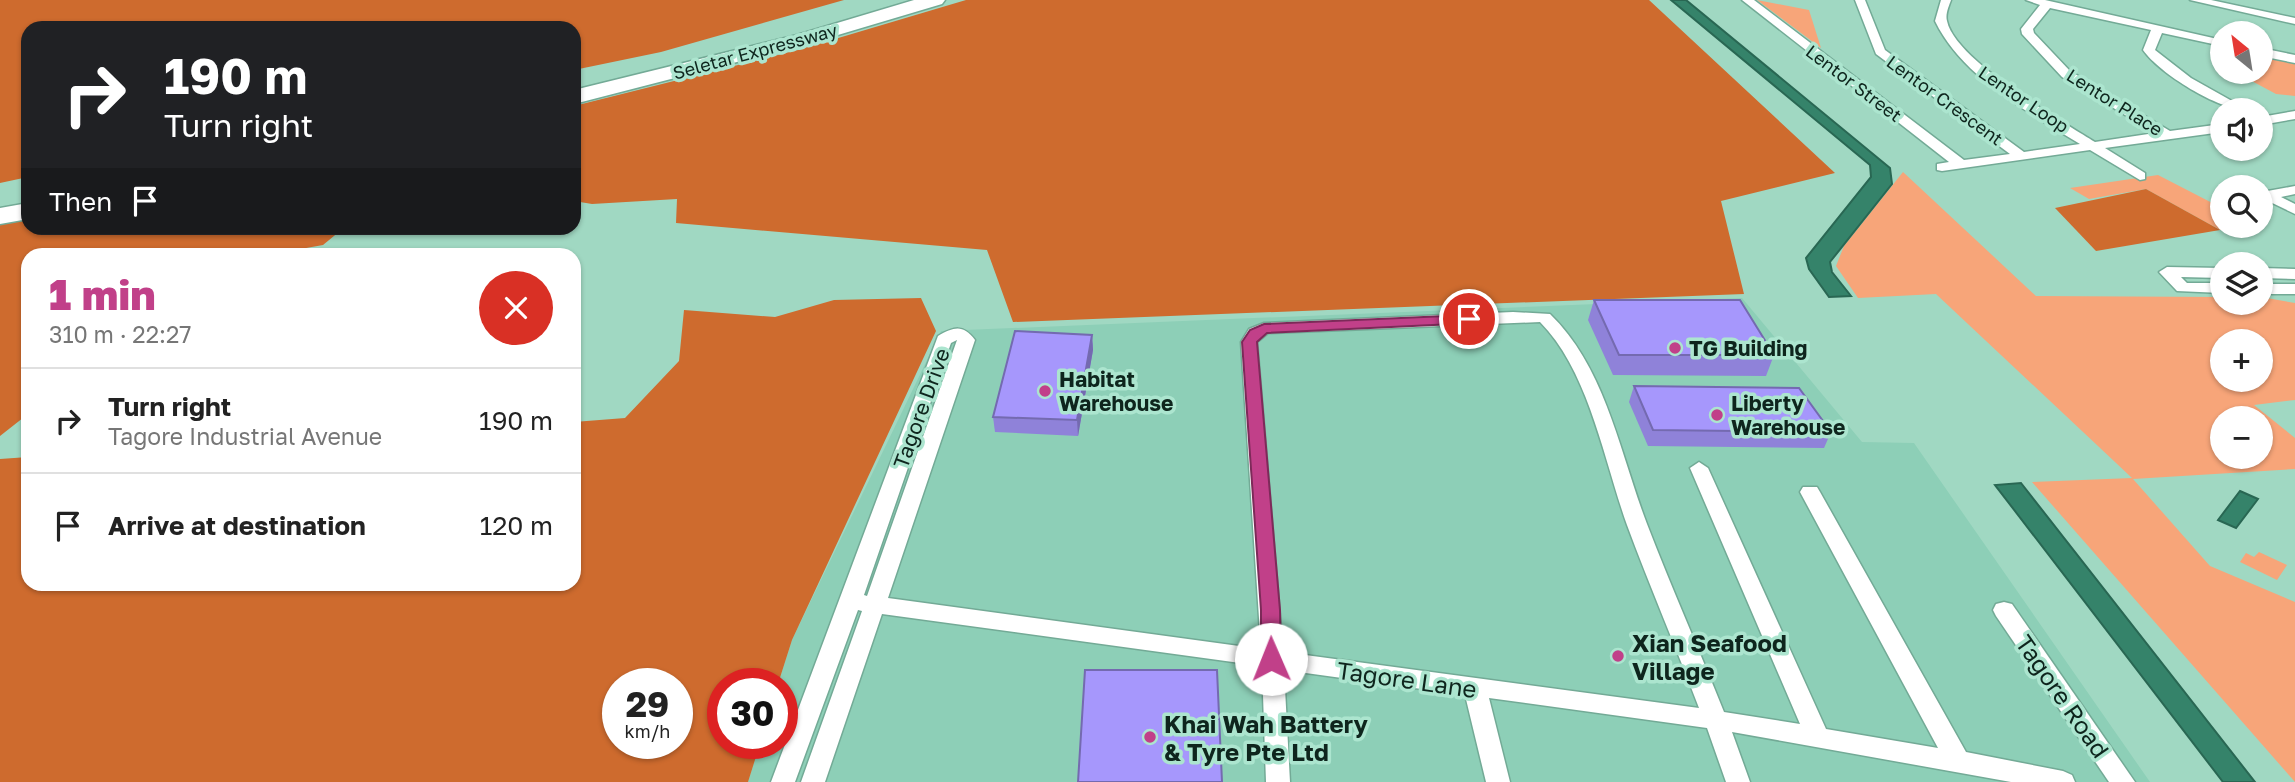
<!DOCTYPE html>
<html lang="en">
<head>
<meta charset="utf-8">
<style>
  :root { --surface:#fff; --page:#f2f2f2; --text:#222; --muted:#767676; --line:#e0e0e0; --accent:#c14089 }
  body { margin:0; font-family:"Golos Text",sans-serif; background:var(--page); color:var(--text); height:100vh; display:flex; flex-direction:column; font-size:26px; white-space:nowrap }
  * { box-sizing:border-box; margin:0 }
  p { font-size:23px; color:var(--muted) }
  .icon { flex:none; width:38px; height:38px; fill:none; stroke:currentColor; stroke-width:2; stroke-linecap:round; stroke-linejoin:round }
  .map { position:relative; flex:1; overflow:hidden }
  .panel { position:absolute; left:21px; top:248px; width:560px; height:343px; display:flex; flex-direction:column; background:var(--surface); border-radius:21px; box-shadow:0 2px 5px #0004 }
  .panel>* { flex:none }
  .hud { position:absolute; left:21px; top:21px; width:560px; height:214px; border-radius:21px; box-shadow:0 2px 5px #0004; background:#202124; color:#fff; overflow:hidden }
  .needle { width:46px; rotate:330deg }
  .controls { position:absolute; left:2210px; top:21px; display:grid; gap:14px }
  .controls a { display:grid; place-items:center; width:63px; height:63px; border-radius:50%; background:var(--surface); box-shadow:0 2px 5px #0004; font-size:35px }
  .speed { position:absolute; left:602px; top:668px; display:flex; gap:14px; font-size:35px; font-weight:700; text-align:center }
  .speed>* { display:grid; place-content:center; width:91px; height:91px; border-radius:50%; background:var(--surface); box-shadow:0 2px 5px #0004; line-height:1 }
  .speed small { font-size:18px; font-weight:400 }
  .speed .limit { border:10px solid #d22; background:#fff; color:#111 }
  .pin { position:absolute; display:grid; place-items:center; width:60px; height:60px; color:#fff; margin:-30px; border:4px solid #fff; border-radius:50%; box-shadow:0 2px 7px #0007 }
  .me { position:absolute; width:77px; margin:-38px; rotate:359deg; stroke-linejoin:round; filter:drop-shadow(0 0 5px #0008) }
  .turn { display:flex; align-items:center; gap:24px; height:147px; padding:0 28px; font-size:32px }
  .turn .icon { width:91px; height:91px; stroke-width:2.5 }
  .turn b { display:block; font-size:49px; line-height:60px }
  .then { display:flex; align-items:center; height:66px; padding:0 28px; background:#0003; gap:14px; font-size:26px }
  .round { display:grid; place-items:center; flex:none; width:74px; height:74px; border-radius:37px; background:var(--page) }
  .headline { display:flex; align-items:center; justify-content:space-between; height:119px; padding:0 28px }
  h1 { font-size:42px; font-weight:800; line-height:52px; color:var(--accent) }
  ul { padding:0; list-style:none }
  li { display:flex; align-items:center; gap:21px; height:105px; padding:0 28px; border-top:2px solid var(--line) }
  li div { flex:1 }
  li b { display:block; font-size:26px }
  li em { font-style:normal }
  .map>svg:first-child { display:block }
  .built { fill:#8dcfb7 }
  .green { fill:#f7a579; fill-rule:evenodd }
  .forest { fill:#ce6b2e; fill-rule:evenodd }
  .water { fill:#35836a; stroke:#296753; stroke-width:2 }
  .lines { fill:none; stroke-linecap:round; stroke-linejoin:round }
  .minor-casing { stroke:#73aa96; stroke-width:3 }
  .motorway-casing { stroke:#73aa96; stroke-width:3 }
  .minor { fill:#fff; fill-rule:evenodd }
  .motorway { fill:#fff; fill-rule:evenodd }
  .wall { fill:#8f82d9 }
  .shaded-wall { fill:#746ab0 }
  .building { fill:#a697fc; stroke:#746ab0; stroke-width:2 }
  .route { fill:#c14089; stroke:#7d2a59; stroke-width:2 }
  .poi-dot { fill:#c14089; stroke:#ace5cf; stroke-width:2.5 }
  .labels { text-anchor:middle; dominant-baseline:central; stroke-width:7; stroke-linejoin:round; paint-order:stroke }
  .far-street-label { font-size:18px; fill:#0e251d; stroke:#ace5cf }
  .poi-label { font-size:21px; font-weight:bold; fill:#0e251d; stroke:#ace5cf; text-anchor:start }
  .street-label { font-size:21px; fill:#0e251d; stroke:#ace5cf }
  .near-poi-label { font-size:24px; font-weight:bold; fill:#0e251d; stroke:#ace5cf; text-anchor:start }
  .near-street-label { font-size:24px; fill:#0e251d; stroke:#ace5cf }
</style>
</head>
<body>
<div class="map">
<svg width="2295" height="782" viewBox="0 0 2295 782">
  <rect width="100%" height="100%" fill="#a0d8c2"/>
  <path class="built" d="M1742 298 1862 442 1914 443 2150 782H748L760 744H782V684H778L792 640 941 331Z"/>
  <g class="green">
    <path d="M1757 0 1809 10 1821 48Z"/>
    <path d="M2261 53 2295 61V96L2276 94 2235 72H2261Z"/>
    <path d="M1903 172 2036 296 2222 297V303H2261V297L2295 303V400L2254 405 2295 438V469L2133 479 2210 566 2295 602V782L2032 482 2132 478 1936 294 1858 298 1836 266 1844 246ZM2222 341H2261V380H2222ZM2222 418H2261V457H2222Z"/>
    <path d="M2158 175 2222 208V226H2240L2220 230 2146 189 2089 199 2070 188Z"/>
    <path d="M2259 552 2287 565 2277 580 2240 562 2246 553 2254 557Z"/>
  </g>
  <g class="forest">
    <path d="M0 0H844L661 52 574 70V28H28V177L0 183Z"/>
    <path d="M966 0H1649L1835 173 1721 201 1744 294 1013 322 987 250 676 223 677 199 592 204 574 201V106L798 50Z"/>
    <path d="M2146 189 2220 230 2096 251 2055 208Z"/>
    <path d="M28 218V228H391L340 231 323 245 267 255 28 256V414L0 436V223Z"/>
    <path d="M921 298 936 331 792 640 778 684H723V744H760L748 782H0V459L28 457V584H574V422L625 418 679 361 684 310 775 317 834 300ZM618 684H677V744H618Z"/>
  </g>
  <g class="water">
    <path d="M1671 0H1686L1890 168 1892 184 1830 262 1832 272 1851 296 1829 297 1809 269 1806 258 1871 177 1870 165Z"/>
    <path d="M2021 483 2255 782H2223L1995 485Z"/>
    <path d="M2240 491 2258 499 2236 528 2218 520Z"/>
  </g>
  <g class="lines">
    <g class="minor-casing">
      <g id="minor">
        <path d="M1742 0H1754L1964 160 2010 154 1876 54 1855 0H1865L1885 50 2024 152 2080 144C2028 112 1962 77 1935 21L1941 0H1951C1949 6 1945 14 1947 21 1955 60 2060 120 2095 142L2155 133 2062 77 2022 34 2021 29 2040 5 2026 0H2045L2222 40V46L2162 33 2155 50 2191 78 2248 110C2220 111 2160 74 2143 50L2151 30 2050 8 2033 29 2034 33 2070 71 2170 131 2222 124V132L2105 148 2145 173V179L2140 180 2090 150 1942 171 1937 170V164L1949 162Z"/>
        <path d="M2190 0H2211L2295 18V24Z"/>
        <path d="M2261 48 2295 55V63L2261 56Z"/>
        <path d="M2295 111V119L2261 125V117Z"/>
        <path d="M2295 186V194L2281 197 2295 204V214L2266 200 2261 201 2262 192Z"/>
        <path d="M2167 267 2222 268V278L2181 277 2187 283H2222V293L2177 291 2159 272Z"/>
        <path d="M2261 268 2295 269V279L2261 278Z"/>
        <rect x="2261" y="284" width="34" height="10"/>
        <path d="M1513 312 1550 314C1606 368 1620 454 1647 524 1671 587 1699 649 1724 712L1800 724 1690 468 1699 462 1708 468 1826 729 1938 748 1800 492 1803 487H1817L1820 492 1966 752 2063 771 2072 775 2075 782H2011L1732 732 1750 782H1726L1707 728 1489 698 1510 782H1486L1465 695 1284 670 1290 782H1266L1262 666 882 614 825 782H801L862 611 858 610 795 782H771L938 336C954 327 963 324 975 340L888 598 1261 649 1241 342 1249 329 1264 323ZM1540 322C1589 371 1604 461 1627 525 1650 587 1676 647 1699 708L1283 652 1257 342 1268 333ZM957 340 867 596 864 595 951 343Z"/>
        <path d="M2004 602 2012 604 2135 782H2109L1996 616 1993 610 1996 604Z"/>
      </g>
    </g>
    <g class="motorway-casing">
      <g id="motorway">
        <path d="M914 0H945L942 4 811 43 574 104V90L797 35Z"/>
        <path d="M28 203V219L0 224V208Z"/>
      </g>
    </g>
    <use href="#minor" class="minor"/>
    <use href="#motorway" class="motorway"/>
  </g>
  <g class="wall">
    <path d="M1594 300 1774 355 1766 376 1613 375 1588 320Z"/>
    <path d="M1092 335 1093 350 1078 436 995 432 993 417Z"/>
    <path d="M1634 386 1831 432 1824 448 1648 446 1629 402Z"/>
  </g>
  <path class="shaded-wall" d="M1092 335 1093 350 1078 436 1077 420Z"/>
  <g class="building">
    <path d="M1594 300H1740L1774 355H1619Z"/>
    <path d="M1015 331 1092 335 1077 420 993 417Z"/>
    <path d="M1634 386 1799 388 1831 432 1653 430Z"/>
    <path d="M1085 670H1217L1222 782H1078Z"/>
  </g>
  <path class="route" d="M1469 315 1475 316V323L1267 333 1257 342 1280 610 1281 659 1278 664H1264L1261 659V610L1242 342 1250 330 1264 324Z"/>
  <g class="poi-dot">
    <circle cx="1675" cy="348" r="7"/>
    <circle cx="1045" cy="391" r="7"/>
    <circle cx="1717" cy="415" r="7"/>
    <circle cx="1618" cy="656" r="7"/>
    <circle cx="1150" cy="737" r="7"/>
  </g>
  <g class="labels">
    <g class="far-street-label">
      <text transform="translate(755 51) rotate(-15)">Seletar Expressway</text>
      <text transform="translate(1854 83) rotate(37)">Lentor Street</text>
      <text transform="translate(2024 99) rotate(34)">Lentor Loop</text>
      <text transform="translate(1945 100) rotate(36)">Lentor Crescent</text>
      <text transform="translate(2115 102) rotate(32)">Lentor Place</text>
    </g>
    <g class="poi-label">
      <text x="1689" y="348">TG Building</text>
      <text x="1059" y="379">Habitat<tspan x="1059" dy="24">Warehouse</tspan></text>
      <text x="1731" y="403">Liberty<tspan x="1731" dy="24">Warehouse</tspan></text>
    </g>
    <g class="street-label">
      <text transform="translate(921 408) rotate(-70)">Tagore Drive</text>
    </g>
    <g class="near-poi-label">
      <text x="1632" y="642">Xian Seafood<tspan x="1632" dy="28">Village</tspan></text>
      <text x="1164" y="723">Khai Wah Battery<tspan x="1164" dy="28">&amp; Tyre Pte Ltd</tspan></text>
    </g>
    <g class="near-street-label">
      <text transform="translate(1407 679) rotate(8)">Tagore Lane</text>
      <text transform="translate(2063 696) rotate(55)">Tagore Road</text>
    </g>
  </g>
</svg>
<div class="controls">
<a><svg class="needle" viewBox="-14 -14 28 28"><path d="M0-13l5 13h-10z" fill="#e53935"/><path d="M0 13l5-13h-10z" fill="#767676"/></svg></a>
<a><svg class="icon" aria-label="sound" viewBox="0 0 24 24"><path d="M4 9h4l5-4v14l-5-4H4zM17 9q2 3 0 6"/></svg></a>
<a><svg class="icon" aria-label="search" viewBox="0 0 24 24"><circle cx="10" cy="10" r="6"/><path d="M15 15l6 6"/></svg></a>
<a><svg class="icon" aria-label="layers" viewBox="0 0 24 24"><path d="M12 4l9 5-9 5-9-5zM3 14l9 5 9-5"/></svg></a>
<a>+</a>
<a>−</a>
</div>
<div class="speed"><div>29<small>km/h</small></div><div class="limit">30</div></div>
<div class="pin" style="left:1469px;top:319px;background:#d93025"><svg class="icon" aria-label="arrive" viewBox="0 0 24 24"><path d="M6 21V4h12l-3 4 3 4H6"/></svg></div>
<svg class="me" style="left:1271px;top:659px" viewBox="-20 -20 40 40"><circle r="19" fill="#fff"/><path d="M0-13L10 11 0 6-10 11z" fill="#c14089"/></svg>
<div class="hud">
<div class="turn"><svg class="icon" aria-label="right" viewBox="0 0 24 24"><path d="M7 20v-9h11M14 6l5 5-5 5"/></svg><div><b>190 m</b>Turn right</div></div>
<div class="then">Then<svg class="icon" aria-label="arrive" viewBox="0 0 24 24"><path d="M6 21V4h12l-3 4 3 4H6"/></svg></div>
</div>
<section class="panel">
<div class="headline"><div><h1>1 min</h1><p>310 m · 22:27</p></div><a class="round" style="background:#d93025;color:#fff"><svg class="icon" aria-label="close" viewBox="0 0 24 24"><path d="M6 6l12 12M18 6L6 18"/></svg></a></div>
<ul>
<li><svg class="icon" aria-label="right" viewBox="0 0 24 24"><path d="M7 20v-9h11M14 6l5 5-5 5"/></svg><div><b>Turn right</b><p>Tagore Industrial Avenue</p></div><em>190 m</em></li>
<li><svg class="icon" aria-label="arrive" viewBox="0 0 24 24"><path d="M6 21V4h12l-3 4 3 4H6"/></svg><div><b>Arrive at destination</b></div><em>120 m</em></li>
</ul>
</section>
</div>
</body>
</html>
